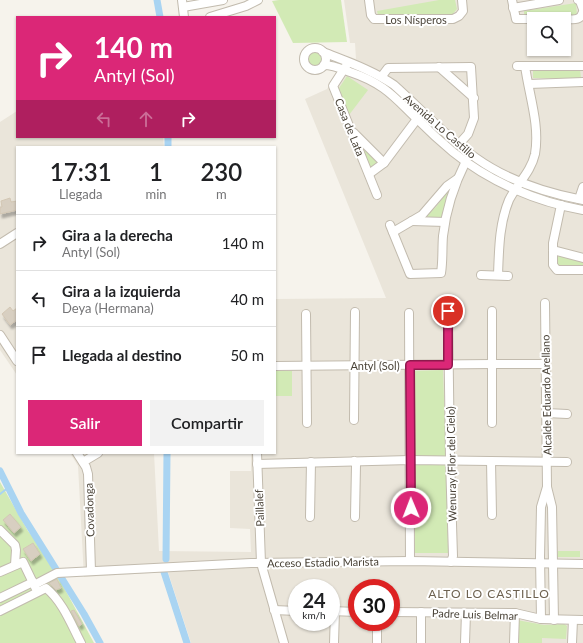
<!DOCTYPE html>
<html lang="es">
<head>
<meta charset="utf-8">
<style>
  :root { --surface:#fff; --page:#f2f2f2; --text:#202124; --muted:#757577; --line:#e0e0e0; --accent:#db2777 }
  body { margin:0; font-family:Lato,sans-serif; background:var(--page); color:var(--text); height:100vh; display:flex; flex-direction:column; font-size:15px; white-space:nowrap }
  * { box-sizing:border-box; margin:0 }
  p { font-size:13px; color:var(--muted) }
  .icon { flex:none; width:22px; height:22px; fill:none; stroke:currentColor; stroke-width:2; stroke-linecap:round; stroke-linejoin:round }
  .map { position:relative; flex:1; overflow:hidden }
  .sheet { position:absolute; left:16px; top:146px; width:260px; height:308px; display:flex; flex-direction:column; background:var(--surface); border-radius:0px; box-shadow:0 1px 3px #0004 }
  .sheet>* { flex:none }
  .banner { position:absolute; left:16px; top:16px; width:260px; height:122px; border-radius:0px; box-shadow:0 1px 3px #0004; background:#db2777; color:#fff; overflow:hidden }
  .controls { position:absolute; left:527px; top:12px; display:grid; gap:8px }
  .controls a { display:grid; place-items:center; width:44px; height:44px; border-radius:0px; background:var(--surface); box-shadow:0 1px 3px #0004; font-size:20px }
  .speed { position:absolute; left:288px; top:579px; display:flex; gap:8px; font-size:20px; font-weight:700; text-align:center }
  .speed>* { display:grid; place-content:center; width:52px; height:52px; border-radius:50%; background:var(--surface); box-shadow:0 1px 3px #0004; line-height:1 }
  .speed small { font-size:10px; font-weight:400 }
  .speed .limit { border:6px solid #d22; background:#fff; color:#111 }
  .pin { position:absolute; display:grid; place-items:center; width:34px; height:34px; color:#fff; margin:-17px; border:2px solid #fff; border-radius:50%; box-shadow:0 1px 4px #0007 }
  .me { position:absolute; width:44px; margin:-22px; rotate:359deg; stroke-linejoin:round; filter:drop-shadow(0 0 3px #0008) }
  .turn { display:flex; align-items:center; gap:14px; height:84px; padding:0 12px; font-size:18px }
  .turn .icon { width:52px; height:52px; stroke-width:2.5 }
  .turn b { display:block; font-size:28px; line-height:34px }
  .lanes { display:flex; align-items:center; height:38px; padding:0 12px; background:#0003; justify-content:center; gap:20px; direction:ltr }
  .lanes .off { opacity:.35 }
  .eta { display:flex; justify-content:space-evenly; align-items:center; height:68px; text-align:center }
  .eta b { font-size:24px; font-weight:600; line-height:28px }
  .button { display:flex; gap:8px; margin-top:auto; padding:8px 12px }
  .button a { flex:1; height:46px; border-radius:0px; background:var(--accent); color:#fff; font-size:16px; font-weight:600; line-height:46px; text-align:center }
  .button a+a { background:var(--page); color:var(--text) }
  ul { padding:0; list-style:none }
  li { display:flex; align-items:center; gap:12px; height:56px; padding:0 12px; border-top:1px solid var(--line) }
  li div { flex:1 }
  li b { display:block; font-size:15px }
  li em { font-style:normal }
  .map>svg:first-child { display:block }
  .residential { fill:#eae5da; fill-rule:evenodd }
  .green { fill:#d2eab5 }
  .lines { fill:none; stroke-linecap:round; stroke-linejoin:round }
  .stream { stroke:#a9d4f2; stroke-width:2 }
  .canal { stroke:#a9d4f2; stroke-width:7 }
  .building { fill:#d8cfc1; stroke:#d3c7b4; filter:url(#shadow) }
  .minor-casing { stroke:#c2bbae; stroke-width:10 }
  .minor { stroke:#fff; stroke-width:8 }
  .route-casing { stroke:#8e194d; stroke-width:10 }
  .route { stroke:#db2777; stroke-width:7 }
  .labels { text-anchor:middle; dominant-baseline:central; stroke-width:4; stroke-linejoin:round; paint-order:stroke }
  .street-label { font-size:11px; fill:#4b4439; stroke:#fff }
  .neighbourhood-label { font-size:12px; letter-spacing:1px; fill:#6e6250; stroke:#fff }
</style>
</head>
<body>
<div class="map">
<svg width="583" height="643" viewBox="0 0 583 643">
  <defs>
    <filter id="shadow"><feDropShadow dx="2" dy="4" stdDeviation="1" flood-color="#0004"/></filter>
  </defs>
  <rect width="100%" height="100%" fill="#f6f3ec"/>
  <g class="residential">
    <path d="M344 0H583V643H191L168 572 84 577 78 466 70 453H154L159 551 251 552 250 529 230 528V471H251V453H275V299L386 298 305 99 327 89 347 56 356 59 355 43H350ZM534 19H564V49H534ZM297 588H331V622H297ZM357 588H391V622H357Z"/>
    <path d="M17 111V137H163L164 147H17V375L0 350V122Z"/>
  </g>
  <g class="green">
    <path d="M279 0H341L347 42 293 43 272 1Z"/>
    <path d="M439 0H455L457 9 452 15H378L377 11Z"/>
    <path d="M576 3 577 16H524V11Z"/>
    <circle cx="315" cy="59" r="7"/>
    <path d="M533 69H580L581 79 533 78Z"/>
    <path d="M347 76 368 90 349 115 337 91Z"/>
    <path d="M360 143 379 161 370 168Z"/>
    <path d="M450 188 442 219 423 218 436 207Z"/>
    <path d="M555 253 583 260V268L556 266Z"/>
    <path d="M443 370 446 456H413L412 371Z"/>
    <rect x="275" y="371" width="17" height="25"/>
    <path d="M447 464 448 553H415V465Z"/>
    <path d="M0 482 28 531 53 563 61 582 94 643H0Z"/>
    <path d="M558 551H580V557H557Z"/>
    <path d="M517 620 544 625 564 624 567 626 566 639 542 638V643H518Z"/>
  </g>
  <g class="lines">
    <path class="stream" d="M0 494 9 487"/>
    <g class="canal">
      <path d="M157 0 160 17"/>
      <path d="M168 137V147"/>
      <path d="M0 471 21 513 84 614 100 643"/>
      <path d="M166 559 167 453"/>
      <path d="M164 572 187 643"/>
    </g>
  </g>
  <g class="building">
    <path d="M10 198 11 202 17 201V210L0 214V207H2L1 201Z"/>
    <path d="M10 307 13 311 17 308V320L10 325 2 314Z"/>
    <path d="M10 514 21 527 14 533 3 520Z"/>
    <path d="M33 543 40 554 31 561 23 549Z"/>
    <path d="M57 579 61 588 56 590 49 583Z"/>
    <path d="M74 610 82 624 79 626 71 611Z"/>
  </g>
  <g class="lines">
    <g class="minor-casing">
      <g id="minor">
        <path d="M182 0 184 17"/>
        <path d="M369 0 371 15 374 19H453L459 16 463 11 462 0"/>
        <path d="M512 0 516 19H558"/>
        <path d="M578 0 580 1 583 9"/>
        <path d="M183 7 223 0"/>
        <path d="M513 8 559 0"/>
        <path d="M210 17 246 6 258 0"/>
        <path d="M564 19C572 19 580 22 583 12"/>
        <circle cx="315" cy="59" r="11"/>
        <path d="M323 52C348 62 372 70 394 85 421 109 446 137 476 158 507 180 546 193 583 200"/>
        <path d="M324 65C333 65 342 69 350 72 362 76 373 81 383 88 396 97 406 109 417 119 428 130 441 142 453 152 490 182 537 202 583 210"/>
        <path d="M346 66 333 86 377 195"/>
        <path d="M517 66H583"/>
        <path d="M439 67 474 98"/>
        <path d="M382 76 388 68 471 67 474 118 468 134 459 144"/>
        <path d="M529 84 583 82"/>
        <path d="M354 133 384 163"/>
        <path d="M369 174 384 163 417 119"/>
        <path d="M579 199 583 187"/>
        <path d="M561 205 553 243V265L557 270H583"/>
        <path d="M412 221 445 222"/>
        <path d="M390 225 410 274 441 273C443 261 442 248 443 236 446 209 454 185 466 161"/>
        <path d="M393 232 422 215 447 186 457 179"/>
        <path d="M0 244 17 233"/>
        <path d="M553 250 583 258"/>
        <path d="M481 275 508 276"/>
        <path d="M498 275C499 250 499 224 509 200 517 184 531 172 535 154 540 125 529 95 525 66"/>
        <path d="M545 303 547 487 552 507 554 620"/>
        <path d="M448 311 450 460 453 556 451 562"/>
        <path d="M409 313 410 561"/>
        <path d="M306 314 307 423"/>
        <path d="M0 335 17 361"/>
        <path d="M275 366 492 364H546"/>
        <path d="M547 413 567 414"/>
        <path d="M354 420 355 312"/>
        <path d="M492 423V311"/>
        <path d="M77 453 86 467 88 474 91 571"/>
        <path d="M257 453 261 563 284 643"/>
        <path d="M354 461 356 465 355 517"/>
        <path d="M491 461 492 515"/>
        <path d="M83 462 98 453"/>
        <path d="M257 464 410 460 567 462"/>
        <path d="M310 517 311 462"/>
        <path d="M0 530 15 545 16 550 15 565"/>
        <path d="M0 572 23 562 36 589"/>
        <path d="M34 585 57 573 251 563 410 561 583 564"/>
        <path d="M0 598 33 582"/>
        <path d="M274 610 297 611"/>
        <path d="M0 611 46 588C63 602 71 624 81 643"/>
        <path d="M331 611 357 612"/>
        <path d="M391 612 515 613 541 619 583 620"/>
        <path d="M421 612V643"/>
        <path d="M541 619 540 557 541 507 547 487"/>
        <path d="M334 643 335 611"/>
        <path d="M377 643V622"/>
        <path d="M465 643 466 613"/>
        <path d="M514 643 515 613"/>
        <path d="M572 643 573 620"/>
      </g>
    </g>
    <use href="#minor" class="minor"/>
  </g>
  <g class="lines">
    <g class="route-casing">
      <path id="route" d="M411 508 410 365H448V311"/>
    </g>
    <use href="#route" class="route"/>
  </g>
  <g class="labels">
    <g class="street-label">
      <text x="416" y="19">Los Nísperos</text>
      <text transform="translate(440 126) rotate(41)">Avenida Lo Castillo</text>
      <text transform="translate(350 127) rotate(68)">Casa de Lata</text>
      <text x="375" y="365">Antyl (Sol)</text>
      <text transform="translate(546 395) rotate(-91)">Alcalde Eduardo Arellano</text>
      <text transform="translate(451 464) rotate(-91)">Wenuray (Flor del Cielo)</text>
      <text transform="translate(259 508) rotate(-92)">Paillalef</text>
      <text transform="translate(89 510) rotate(-92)">Covadonga</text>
      <text transform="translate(323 562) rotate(-1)">Acceso Estadio Marista</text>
      <text transform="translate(475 614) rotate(2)">Padre Luis Belmar</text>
    </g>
    <g class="neighbourhood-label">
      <text x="489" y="593">ALTO LO CASTILLO</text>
    </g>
  </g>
</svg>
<div class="controls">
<a><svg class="icon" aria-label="search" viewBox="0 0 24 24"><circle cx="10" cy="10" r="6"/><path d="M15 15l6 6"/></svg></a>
</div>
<div class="speed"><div>24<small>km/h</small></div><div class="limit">30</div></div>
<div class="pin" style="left:448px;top:311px;background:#d93025"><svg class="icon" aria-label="arrive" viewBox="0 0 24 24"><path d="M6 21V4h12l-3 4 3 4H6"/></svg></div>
<svg class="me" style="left:411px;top:508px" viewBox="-20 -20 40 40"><circle r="17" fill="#db2777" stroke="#fff" stroke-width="3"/><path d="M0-11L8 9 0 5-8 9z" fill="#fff"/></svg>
<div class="banner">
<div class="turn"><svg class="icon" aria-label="right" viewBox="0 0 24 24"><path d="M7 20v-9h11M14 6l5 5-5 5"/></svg><div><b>140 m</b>Antyl (Sol)</div></div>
<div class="lanes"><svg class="icon off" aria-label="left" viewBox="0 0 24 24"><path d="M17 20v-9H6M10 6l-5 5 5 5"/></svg><svg class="icon off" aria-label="ahead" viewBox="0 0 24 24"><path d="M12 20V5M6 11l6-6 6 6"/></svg><svg class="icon" aria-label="right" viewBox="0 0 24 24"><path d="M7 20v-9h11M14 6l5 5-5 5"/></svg></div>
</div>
<section class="sheet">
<div class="eta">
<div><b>17:31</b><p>Llegada</p></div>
<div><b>1</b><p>min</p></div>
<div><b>230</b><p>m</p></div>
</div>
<ul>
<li><svg class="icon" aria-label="right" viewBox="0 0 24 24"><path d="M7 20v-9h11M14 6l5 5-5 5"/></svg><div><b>Gira a la derecha</b><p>Antyl (Sol)</p></div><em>140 m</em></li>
<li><svg class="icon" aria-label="left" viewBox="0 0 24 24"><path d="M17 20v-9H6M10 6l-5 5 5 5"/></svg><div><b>Gira a la izquierda</b><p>Deya (Hermana)</p></div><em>40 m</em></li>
<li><svg class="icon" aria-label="arrive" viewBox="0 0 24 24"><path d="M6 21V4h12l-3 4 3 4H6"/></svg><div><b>Llegada al destino</b></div><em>50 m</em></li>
</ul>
<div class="button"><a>Salir</a><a>Compartir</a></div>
</section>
</div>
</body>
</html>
